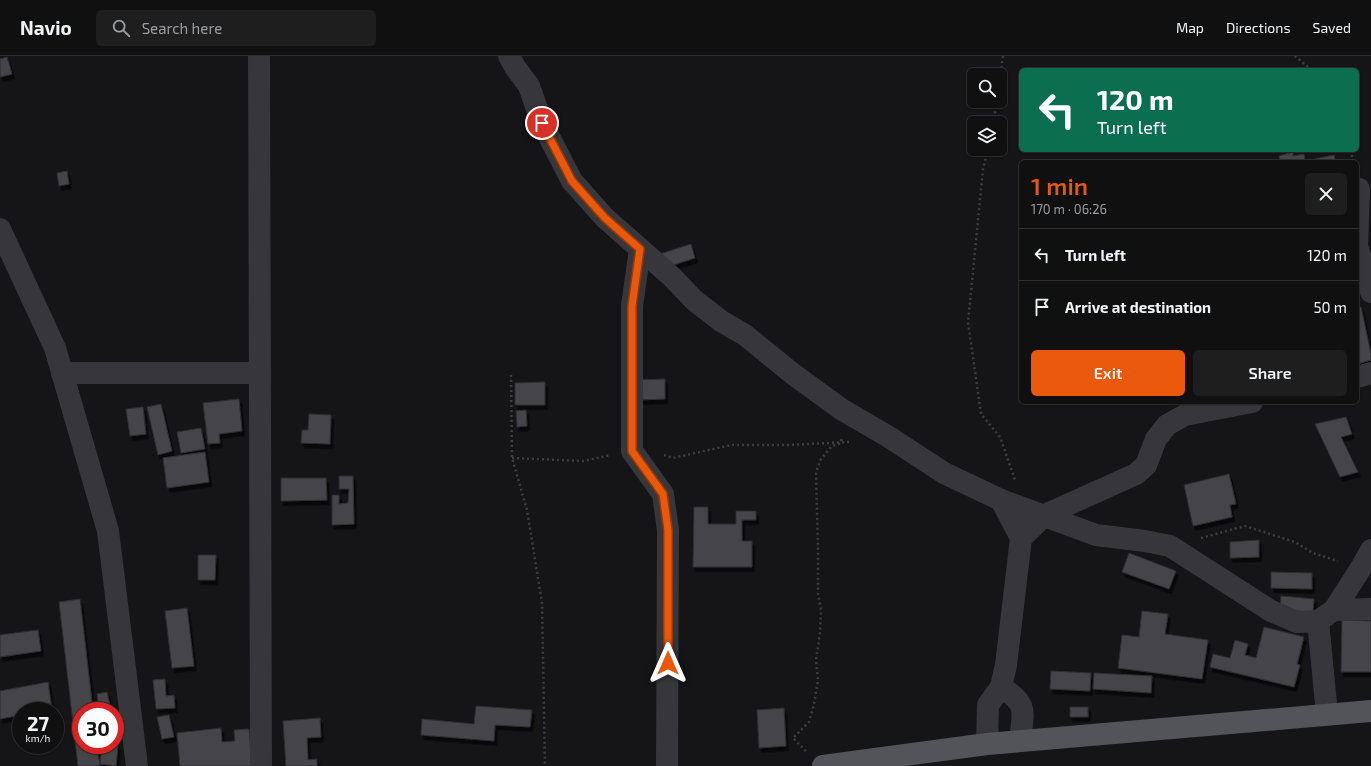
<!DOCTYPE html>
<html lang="en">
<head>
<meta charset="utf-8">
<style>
  :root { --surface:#101011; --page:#1e1e1f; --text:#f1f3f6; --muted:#9c9d9f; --line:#303031; --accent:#ea580c }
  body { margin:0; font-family:"Exo 2",sans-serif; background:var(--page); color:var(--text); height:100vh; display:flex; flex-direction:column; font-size:15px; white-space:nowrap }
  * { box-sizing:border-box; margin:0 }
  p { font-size:13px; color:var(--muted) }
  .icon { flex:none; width:22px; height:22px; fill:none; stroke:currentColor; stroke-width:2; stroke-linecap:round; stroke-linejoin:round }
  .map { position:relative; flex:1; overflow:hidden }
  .sheet { position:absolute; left:1019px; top:104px; width:340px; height:244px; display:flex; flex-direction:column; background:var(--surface); border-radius:6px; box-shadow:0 1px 3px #0004,0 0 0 1px var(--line) }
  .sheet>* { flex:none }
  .guide { position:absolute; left:1019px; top:12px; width:340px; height:84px; border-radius:6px; box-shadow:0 1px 3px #0004,0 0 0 1px var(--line); background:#0b6e4f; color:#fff; overflow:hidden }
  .tools { position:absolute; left:967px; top:12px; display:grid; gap:8px }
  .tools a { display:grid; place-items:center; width:40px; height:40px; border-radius:6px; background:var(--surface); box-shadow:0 1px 3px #0004,0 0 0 1px var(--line); font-size:20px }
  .speed { position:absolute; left:12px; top:646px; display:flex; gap:8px; font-size:20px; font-weight:700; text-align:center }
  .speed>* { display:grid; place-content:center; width:52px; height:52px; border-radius:50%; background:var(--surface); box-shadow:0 1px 3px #0004,0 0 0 1px var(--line); line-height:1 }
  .speed small { font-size:10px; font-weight:400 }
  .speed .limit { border:6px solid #d22; background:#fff; color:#111 }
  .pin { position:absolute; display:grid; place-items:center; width:34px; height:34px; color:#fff; margin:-17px; border:2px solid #fff; border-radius:50%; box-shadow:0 1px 4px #0007 }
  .me { position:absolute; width:44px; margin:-22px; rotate:0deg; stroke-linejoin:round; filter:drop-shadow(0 0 3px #0008) }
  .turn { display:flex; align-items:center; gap:14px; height:84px; padding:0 12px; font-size:18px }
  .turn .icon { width:52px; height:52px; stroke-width:2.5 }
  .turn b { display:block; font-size:28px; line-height:34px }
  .round { display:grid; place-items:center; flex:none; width:42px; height:42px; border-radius:6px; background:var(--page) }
  .overview { display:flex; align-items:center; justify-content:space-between; height:68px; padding:0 12px }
  h1 { font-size:24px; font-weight:600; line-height:30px; color:var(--accent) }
  .button { display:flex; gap:8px; margin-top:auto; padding:8px 12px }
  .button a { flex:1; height:46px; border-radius:6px; background:var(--accent); color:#fff; font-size:16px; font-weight:600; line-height:46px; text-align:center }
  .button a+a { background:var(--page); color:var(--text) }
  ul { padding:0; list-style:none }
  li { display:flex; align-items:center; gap:12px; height:52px; padding:0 12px; border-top:1px solid var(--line) }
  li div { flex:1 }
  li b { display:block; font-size:15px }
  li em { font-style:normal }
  header { display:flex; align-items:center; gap:24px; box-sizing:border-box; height:56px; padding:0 20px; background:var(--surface); border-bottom:1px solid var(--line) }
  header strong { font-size:19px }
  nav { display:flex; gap:22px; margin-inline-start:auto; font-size:14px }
  .search { width:280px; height:36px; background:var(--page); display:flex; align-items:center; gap:10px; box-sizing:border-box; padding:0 14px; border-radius:6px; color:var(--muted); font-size:15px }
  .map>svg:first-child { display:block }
  .building { fill:#444549; stroke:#2f2f32; filter:url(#shadow) }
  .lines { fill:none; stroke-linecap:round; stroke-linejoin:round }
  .path { stroke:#3d3e42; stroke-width:2.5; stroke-dasharray:2 3; stroke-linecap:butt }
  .minor { stroke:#37373b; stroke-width:22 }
  .major { stroke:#53545a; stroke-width:22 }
  .route-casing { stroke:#983908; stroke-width:10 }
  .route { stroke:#ea580c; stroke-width:7 }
</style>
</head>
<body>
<header>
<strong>Navio</strong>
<div class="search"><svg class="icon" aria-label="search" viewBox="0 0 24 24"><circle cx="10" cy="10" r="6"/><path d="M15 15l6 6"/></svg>Search here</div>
<nav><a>Map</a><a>Directions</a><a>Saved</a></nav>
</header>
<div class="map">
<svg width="1371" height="710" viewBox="0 0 1371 710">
  <defs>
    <filter id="shadow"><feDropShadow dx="2.5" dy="4.5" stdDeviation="0" flood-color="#0009"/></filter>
  </defs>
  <rect width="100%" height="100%" fill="#151517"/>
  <g class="building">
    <path d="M7 1 12 18 0 21V3Z"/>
    <path d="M1293 96V100L1304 98 1305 105 1334 99 1336 106H1280L1279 100Z"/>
    <path d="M67 115 69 128 59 130 57 117Z"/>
    <path d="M691 188 695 202 664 212 660 198Z"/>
    <path d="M1361 251 1371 298V304L1357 308V252Z"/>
    <path d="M665 323V343L637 344 636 324Z"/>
    <path d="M545 326V349H515V327Z"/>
    <path d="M239 343 242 375 219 378 220 387 208 388 203 347Z"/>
    <path d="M161 348 172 395 158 399 147 351Z"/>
    <path d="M143 351 146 378 130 380 126 353Z"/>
    <path d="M526 354 527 370 517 371 516 355Z"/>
    <path d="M309 358 331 359 330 388 301 387 302 374H308Z"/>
    <path d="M1346 361 1352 378 1341 381 1358 416 1340 421 1315 368Z"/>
    <path d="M201 372 205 393 181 397 177 376Z"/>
    <path d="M205 396 209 426 167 432 163 402Z"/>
    <path d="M1229 418 1236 448 1230 449 1232 461 1193 470 1184 429Z"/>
    <path d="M339 420H353L354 468 332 469V439H339V448L348 447 349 433H339Z"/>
    <path d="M281 422H326L327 444 281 445Z"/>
    <path d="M694 451H708V468H736V455H756V464H742V485H752V511H693Z"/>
    <path d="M1259 484V501L1230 502V486Z"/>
    <path d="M1129 497 1176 515 1169 533 1122 516Z"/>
    <path d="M198 499H216L215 524H198Z"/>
    <path d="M1271 516 1312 517V533L1271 532Z"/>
    <path d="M1281 540 1314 543 1313 556 1280 554Z"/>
    <path d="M80 543 93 655H81V689H97L100 710H78L59 546Z"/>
    <path d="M187 552 194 610 172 612 165 555Z"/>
    <path d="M1142 555 1168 558 1165 578 1208 584 1202 623 1118 612 1122 579 1139 581Z"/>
    <path d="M1342 564 1371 565V616H1341Z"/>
    <path d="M1264 571 1304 581 1297 608 1300 609 1294 631 1210 611 1213 598 1230 602 1235 584 1248 588 1245 599 1256 602Z"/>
    <path d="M38 574 41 595 0 601V579Z"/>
    <path d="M1051 615 1091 617 1090 635 1050 633Z"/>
    <path d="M1094 617 1152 620 1151 637 1093 633Z"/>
    <path d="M165 623 166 640 174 639 175 652 156 653 153 624Z"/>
    <path d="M48 626 52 654 21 655V659L0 663V635Z"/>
    <path d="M107 636 110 650 99 651 97 638Z"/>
    <path d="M476 650 532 654 530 671 495 669 494 685 421 679 422 663 474 668Z"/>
    <rect x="1070" y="651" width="18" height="10"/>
    <path d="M784 652 786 690 759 692 757 654Z"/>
    <path d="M169 659 174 681 162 683 157 661Z"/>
    <path d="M320 662 321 681 307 682 308 704 317 703V710H286L283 665Z"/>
    <path d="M221 672 222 686 235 685 234 674 249 673 252 710H180L177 677Z"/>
    <path d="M102 689H118L116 710 100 708Z"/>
  </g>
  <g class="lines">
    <g class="path">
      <path d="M1295 0 1309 12 1319 14"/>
      <path d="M1000 22 1003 0"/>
      <path d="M993 67 997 45"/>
      <path d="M988 93 983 113 968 266 981 358 1000 381 1015 424"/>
      <path d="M1351 94 1353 106"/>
      <path d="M511 319 512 402 527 454 542 547 545 710"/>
      <path d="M664 399 673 402 731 389H789L849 386"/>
      <path d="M512 402 583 405 611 399"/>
      <path d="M1201 482 1245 470 1295 486 1313 497 1338 505"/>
      <path d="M806 695 793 682 809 666 814 648 818 624 816 604 820 577 821 554 818 538V493L816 416 821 403 832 390 841 387 842 381"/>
    </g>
    <g class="minor">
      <path d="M259 0 261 710"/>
      <path d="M509 0 515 11 529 30 542 67 572 125 605 162 671 220 694 244 721 265 745 279 793 318 841 353 889 381 944 417 1001 444 1096 479 1145 485 1170 490 1271 555 1297 566 1318 565 1334 554 1371 553"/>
      <path d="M1359 133 1357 190 1371 236"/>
      <path d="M0 173 55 292 108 475 137 710"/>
      <path d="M640 193 632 250V395L663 438 668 474 667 710"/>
      <path d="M62 317H260"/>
      <path d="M1357 321 1371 317"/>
      <path d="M1001 444 1021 482 1006 609 1001 631C1029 649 1023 654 1020 685"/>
      <path d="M1021 482 1045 459 1136 418 1146 409 1156 383 1167 369 1185 359 1252 346"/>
      <path d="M1334 554 1361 512 1371 494"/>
      <path d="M1318 565 1327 658"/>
      <path d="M987 688 988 649 1001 631"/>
    </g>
    <path class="major" d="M823 710 987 688 1371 655"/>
  </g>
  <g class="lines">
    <g class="route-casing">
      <path id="route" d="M542 67 572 125 605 162 640 193 632 250V395L663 438 668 474V607"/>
    </g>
    <use href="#route" class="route"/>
  </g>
</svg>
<div class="tools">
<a><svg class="icon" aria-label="search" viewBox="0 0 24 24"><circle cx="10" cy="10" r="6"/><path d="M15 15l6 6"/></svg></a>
<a><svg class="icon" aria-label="layers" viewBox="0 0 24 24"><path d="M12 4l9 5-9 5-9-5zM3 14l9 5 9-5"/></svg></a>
</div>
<div class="speed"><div>27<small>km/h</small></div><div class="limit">30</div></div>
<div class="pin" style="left:542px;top:67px;background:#d93025"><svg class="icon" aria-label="arrive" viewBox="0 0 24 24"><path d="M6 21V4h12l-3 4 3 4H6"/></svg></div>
<svg class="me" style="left:668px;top:607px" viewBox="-20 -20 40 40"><path d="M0-17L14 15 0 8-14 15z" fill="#ea580c" stroke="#fff" stroke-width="4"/></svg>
<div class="guide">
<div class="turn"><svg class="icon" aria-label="left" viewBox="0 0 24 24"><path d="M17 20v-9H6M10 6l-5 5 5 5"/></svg><div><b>120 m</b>Turn left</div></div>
</div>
<section class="sheet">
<div class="overview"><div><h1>1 min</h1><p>170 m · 06:26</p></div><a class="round"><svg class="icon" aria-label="close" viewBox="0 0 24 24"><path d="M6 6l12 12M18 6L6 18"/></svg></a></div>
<ul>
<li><svg class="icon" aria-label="left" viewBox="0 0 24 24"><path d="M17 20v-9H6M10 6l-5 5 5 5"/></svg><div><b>Turn left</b></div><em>120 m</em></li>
<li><svg class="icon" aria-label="arrive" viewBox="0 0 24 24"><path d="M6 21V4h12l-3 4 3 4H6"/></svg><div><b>Arrive at destination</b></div><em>50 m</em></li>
</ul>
<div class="button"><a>Exit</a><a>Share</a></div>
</section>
</div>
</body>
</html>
